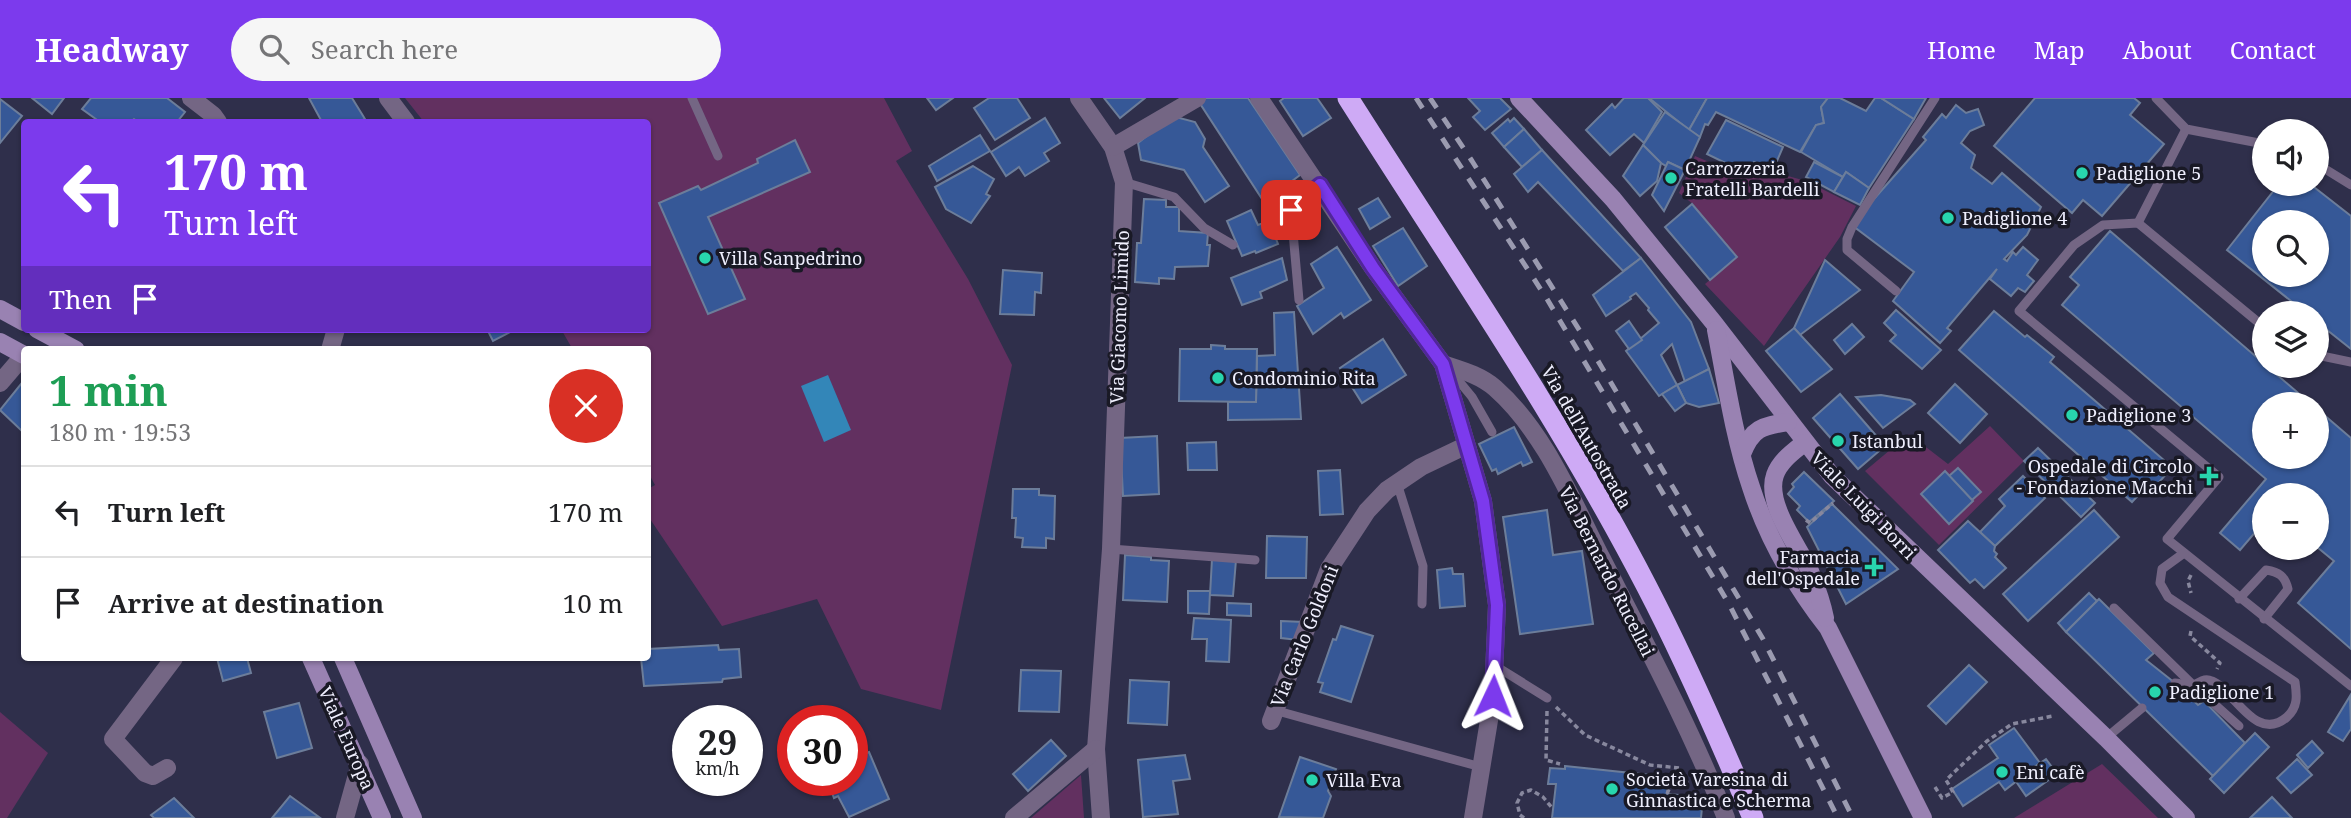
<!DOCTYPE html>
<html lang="en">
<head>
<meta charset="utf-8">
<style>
  :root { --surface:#fff; --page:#f6f6f6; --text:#202124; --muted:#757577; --line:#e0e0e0; --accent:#7c3aed }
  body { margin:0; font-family:"Noto Serif",serif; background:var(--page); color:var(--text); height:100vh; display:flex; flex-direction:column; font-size:26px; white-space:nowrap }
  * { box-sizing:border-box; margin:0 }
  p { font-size:23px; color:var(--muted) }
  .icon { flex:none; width:38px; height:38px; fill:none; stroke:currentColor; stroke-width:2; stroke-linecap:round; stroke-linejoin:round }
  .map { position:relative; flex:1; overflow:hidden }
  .drawer { position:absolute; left:21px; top:248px; width:630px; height:315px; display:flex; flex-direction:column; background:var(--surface); border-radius:7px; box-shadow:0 2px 5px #0004 }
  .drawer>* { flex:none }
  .top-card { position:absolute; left:21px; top:21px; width:630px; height:214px; border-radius:7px; box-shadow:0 2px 5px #0004; background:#7c3aed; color:#fff; overflow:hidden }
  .buttons { position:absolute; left:2252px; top:21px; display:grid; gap:14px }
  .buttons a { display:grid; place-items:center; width:77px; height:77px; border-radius:50%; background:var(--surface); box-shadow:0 2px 5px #0004; font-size:35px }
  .speed { position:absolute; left:672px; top:607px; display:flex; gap:14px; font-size:35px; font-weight:700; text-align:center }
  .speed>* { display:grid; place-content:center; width:91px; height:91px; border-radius:50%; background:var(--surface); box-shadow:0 2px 5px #0004; line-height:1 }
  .speed small { font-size:18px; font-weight:400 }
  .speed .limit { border:10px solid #d22; background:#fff; color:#111 }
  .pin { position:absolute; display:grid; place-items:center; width:60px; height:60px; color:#fff; margin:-30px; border-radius:14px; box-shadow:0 4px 10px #0006 }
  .me { position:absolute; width:77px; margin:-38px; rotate:2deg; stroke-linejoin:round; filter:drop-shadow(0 0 5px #0008) }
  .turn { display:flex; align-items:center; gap:24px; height:147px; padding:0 28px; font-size:32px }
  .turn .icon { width:91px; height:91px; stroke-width:2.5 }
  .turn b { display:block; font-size:49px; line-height:60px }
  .then { display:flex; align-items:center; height:66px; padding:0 28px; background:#0003; gap:14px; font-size:26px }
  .round { display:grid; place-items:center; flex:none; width:74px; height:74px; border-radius:37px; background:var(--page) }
  .overview { display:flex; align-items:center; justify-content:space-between; height:119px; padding:0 28px }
  h1 { font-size:42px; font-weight:700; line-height:52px; color:#1e9e55 }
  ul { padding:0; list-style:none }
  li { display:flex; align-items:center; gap:21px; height:91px; padding:0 28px; border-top:2px solid var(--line) }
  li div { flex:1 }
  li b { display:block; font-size:26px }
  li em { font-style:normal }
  header { display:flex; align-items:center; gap:42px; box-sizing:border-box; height:98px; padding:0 35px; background:var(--accent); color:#fff }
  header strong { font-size:33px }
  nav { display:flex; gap:38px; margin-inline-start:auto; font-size:24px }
  .search { width:490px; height:63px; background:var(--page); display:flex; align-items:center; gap:18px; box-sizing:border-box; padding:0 24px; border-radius:38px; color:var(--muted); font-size:26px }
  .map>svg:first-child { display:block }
  .green { fill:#623060 }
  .water { fill:#3386b8 }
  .building { fill:#365897; stroke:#6c7d9a; stroke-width:2; fill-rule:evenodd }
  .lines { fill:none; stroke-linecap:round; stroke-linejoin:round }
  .path { stroke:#88889e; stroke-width:3.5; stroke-dasharray:5 3.5; stroke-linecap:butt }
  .lane { stroke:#746684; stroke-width:9 }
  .street { stroke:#746684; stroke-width:18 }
  .secondary { stroke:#9982b2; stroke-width:18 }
  .highway { stroke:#ceaaf5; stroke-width:21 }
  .rail { stroke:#9b9bb0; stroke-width:5; stroke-dasharray:12 12; stroke-linecap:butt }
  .route-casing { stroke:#51269a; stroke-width:18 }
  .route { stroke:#7c3aed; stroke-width:12 }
  .poi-dot { fill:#28d5ad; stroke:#191925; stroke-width:2.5 }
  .labels { text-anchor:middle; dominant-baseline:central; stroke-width:7; stroke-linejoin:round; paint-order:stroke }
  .poi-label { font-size:18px; fill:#efeffe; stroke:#191925; text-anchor:start }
  .street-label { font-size:18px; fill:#efeffe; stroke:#191925 }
</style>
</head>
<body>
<header>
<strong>Headway</strong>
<div class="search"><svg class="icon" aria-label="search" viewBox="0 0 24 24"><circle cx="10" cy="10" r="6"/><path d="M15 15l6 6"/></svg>Search here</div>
<nav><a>Home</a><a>Map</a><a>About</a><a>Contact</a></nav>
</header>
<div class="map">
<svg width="2351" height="720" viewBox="0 0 2351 720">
  <rect width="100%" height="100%" fill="#2f2f4b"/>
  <g class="green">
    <path d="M405 0H884L912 53 896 63 968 181 1012 267 941 612 861 591 817 501 722 528 648 418V391L655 387 648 374V252H573L561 231H648V24H424Z"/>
    <path d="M1695 58 1749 81 1755 69 1806 83 1856 108 1840 139 1764 248 1705 186 1737 159 1693 106 1679 95Z"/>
    <path d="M1990 328 2024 363 1939 447 1865 373 1909 336 1948 366Z"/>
    <path d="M0 614 48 655 7 720H0Z"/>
    <path d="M2102 666 2158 720H2014Z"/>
    <path d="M1081 677 1084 720H1031Z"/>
  </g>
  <path class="water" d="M828 277 851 332 824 344 801 288Z"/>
  <g class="building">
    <path d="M32 0H64L52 16Z"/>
    <path d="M91 0H167L185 14 177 24H138L134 21 131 24H100L82 11Z"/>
    <path d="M309 0H352L365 21 358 24H322Z"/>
    <path d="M927 0H953L936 12Z"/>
    <path d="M989 0H1017L1030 20 995 42 974 10Z"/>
    <path d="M1104 0H1145L1120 20Z"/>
    <path d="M1206 0H1248L1300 77 1264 104 1199 4Z"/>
    <path d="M1284 0H1317L1331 20 1303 38 1280 3Z"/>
    <path d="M1468 0H1500L1511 11 1485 32 1473 19 1480 13Z"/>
    <path d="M1624 0H1648L1662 14 1644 45 1634 36 1610 57 1586 32 1612 6 1615 10Z"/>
    <path d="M1649 0H1707L1689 32Z"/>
    <path d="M1707 0H1828L1821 9 1824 25 1816 27 1800 54 1716 14 1708 27 1705 26 1700 39 1689 32Z"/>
    <path d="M1828 0H1840L1866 13 1875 0H1881L1914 21 1869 90 1846 74 1843 79 1801 54 1816 27 1824 25 1821 9Z"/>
    <path d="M1881 0H1926L1914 21Z"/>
    <path d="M2035 0H2134L2140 5 2130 17 2164 46 2102 118 2083 102 2072 115 1994 48Z"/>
    <path d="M0 1 22 18 0 45Z"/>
    <path d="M1956 7 1966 15 1978 11 1984 27 1970 33 1961 45 1975 57 1971 70 1992 86 2002 75 2041 109 2027 137 2004 161 2007 163 2013 154 2016 157 2023 149 2038 162 2027 177 2034 183 2025 194 2018 190 2011 198 1990 181 1997 171 1947 230 1951 233 1940 245 1893 203 1914 174 1853 128 1866 110 1926 42 1923 39 1942 16 1946 20Z"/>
    <path d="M1665 14 1700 39 1685 72 1668 64 1666 68 1661 65 1643 47Z"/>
    <path d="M1172 18 1195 24 1205 41 1203 49 1229 88 1205 104 1184 72 1141 62 1138 45Z"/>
    <path d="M1045 20 1060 45 1044 55 1049 63 1025 78 1019 69 1006 78 991 54Z"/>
    <path d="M1514 20 1524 31 1504 49 1492 35 1508 21 1510 24Z"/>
    <path d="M1726 22 1783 49 1773 72 1754 64 1748 76 1707 56Z"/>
    <path d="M1524 31 1542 52 1522 69 1504 49Z"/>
    <path d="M980 37 990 53 937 83 929 68Z"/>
    <path d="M795 42 810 74 708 119 745 201 708 216 659 105 698 88 701 92 758 65 757 61Z"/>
    <path d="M1643 47 1661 65 1657 83 1640 98 1623 78Z"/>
    <path d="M1542 52 1641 160 1623 173 1538 84 1528 94 1514 76Z"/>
    <path d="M1668 64 1685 72 1664 113 1652 97Z"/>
    <path d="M1814 64 1843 79 1834 94 1806 79Z"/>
    <path d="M973 68 994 81 986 96 990 98 971 125 946 111 935 89Z"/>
    <path d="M1846 74 1869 90 1860 107 1834 94Z"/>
    <path d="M2279 86H2310L2351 118V251L2317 224V215H2306L2227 152ZM2264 124H2317V177H2264Z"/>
    <path d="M1378 100 1390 119 1370 131 1359 111Z"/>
    <path d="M1144 101 1166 102V109H1179V133L1208 135 1207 147H1210L1208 168 1175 169 1174 181 1159 180V186L1135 184 1137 145H1141Z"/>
    <path d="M1692 106 1737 159 1710 182 1665 129Z"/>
    <path d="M1251 112 1258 127 1269 123 1278 146 1256 155 1255 153 1242 158 1227 123Z"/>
    <path d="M1403 130 1427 168 1398 188 1373 148Z"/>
    <path d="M2110 133 2311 306H2264V359H2317V311L2351 340V551L2298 505 2334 463 2317 449V397H2264V424L2240 452 2220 435 2266 381 2062 207 2079 187 2070 179Z"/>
    <path d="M1337 149 1371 202 1344 220 1341 215 1313 236 1297 208 1324 190 1311 166Z"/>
    <path d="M1282 160 1287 182 1260 194 1262 200 1242 207 1231 180Z"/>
    <path d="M1641 160 1691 224 1709 271 1685 284 1672 246 1661 257 1677 287 1659 298 1626 253 1659 225 1648 212 1649 210 1636 195 1630 199 1631 201 1606 218 1593 197Z"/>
    <path d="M1825 162 1860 192 1800 237 1794 230Z"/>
    <path d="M1003 172 1042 175 1041 195 1035 194 1034 217 1000 216Z"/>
    <path d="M1896 212 1941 252 1922 271 1890 243 1896 237 1884 225Z"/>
    <path d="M1994 213 2025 239 2027 237 2054 259 2050 264 2172 369 2150 395 2145 390 2132 404 1959 252Z"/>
    <path d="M1294 214 1301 321 1228 322V304H1256L1257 258 1275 257 1274 215Z"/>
    <path d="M1629 223 1642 242 1629 251 1616 233Z"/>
    <path d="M1852 226 1864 239 1845 256 1834 242Z"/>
    <path d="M1794 230 1832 271 1801 294 1766 253Z"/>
    <path d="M487 231H516L493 243Z"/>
    <path d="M1383 241 1406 277 1362 305 1340 270Z"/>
    <path d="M1211 247 1225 248V251H1257L1256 304 1179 303 1180 251H1211Z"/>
    <path d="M1709 271 1719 305 1699 309 1686 305 1677 287Z"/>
    <path d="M21 286 24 289V335L0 312Z"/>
    <path d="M1955 286 1987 316 1960 345 1928 315Z"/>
    <path d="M1677 287 1686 305 1675 313 1662 296Z"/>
    <path d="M1840 296 1885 348 1858 371 1813 320Z"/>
    <path d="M1881 297 1910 302 1915 306 1883 330 1856 299Z"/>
    <path d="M1514 329 1532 364 1523 368 1521 364 1498 376 1496 371 1492 373 1479 346Z"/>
    <path d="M1157 338 1159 396 1123 398 1120 340Z"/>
    <path d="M1216 344 1217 372H1188L1187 345Z"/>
    <path d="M2038 350 2095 405 2081 419 2024 363Z"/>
    <path d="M1958 370 1981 394 1972 402 1949 378Z"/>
    <path d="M1340 372 1343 416 1320 417 1318 373Z"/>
    <path d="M1945 373 1973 403 1949 426 1921 396Z"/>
    <path d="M1804 374 1834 403 1809 424 1797 412 1800 408 1788 396 1794 389 1792 386Z"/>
    <path d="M2023 378 2045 400 1995 448 1980 434 2005 408 1999 401Z"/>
    <path d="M1013 391H1039V397L1055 398 1054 441 1046 440V450L1022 449 1023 440 1015 439 1016 420H1012Z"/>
    <path d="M1832 406 1898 471 1846 506 1807 429Z"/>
    <path d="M1547 412 1553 457 1582 453 1593 526 1520 536 1503 419Z"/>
    <path d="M2094 412 2119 439 2028 523 2003 496Z"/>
    <path d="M1968 423 1995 448 1994 453 1997 456 1995 459 2006 470 1984 490 1975 481 1970 485 1938 452Z"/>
    <path d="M1267 438 1307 439 1306 480H1266Z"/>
    <path d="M1125 457 1151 459V462L1169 463 1167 504 1123 502Z"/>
    <path d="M1212 461 1236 462 1233 498 1210 497Z"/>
    <path d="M1452 470 1453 476H1463L1465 508 1440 510 1437 472Z"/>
    <path d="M1188 493H1210L1209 516 1188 515Z"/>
    <path d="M2089 495 2097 503 2066 534 2058 525Z"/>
    <path d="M2099 501 2154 555 2146 562 2175 585 2198 607 2204 603 2245 645 2213 678 2066 534Z"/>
    <path d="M1227 505 1251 506V518L1227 517Z"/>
    <path d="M1194 520 1231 522 1229 564 1206 563 1207 541H1192Z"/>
    <path d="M1281 523 1304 524 1298 542 1281 540Z"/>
    <path d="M1341 528 1373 538 1351 604 1320 594 1323 585 1318 584 1333 541 1336 542Z"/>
    <path d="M718 547 719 552 739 551 741 579 723 581 722 584 644 588 641 560H648V551Z"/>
    <path d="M217 560H247L251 575 223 583Z"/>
    <path d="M1969 567 1987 584 1946 626 1928 608Z"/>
    <path d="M1021 572 1061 573 1059 614 1019 613Z"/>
    <path d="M1130 582 1169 584 1167 627 1128 625Z"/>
    <path d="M2350 598 2351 631 2343 643 2328 634Z"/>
    <path d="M299 605 312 650 277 660 264 614Z"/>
    <path d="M2014 630 2040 665 2005 692 1999 684 1963 708 1952 691 1998 660 1989 647Z"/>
    <path d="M2255 635 2269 649 2224 695 2210 681Z"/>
    <path d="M1051 642 1066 658 1028 693 1013 676Z"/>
    <path d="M2312 643 2323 655 2308 670 2297 657Z"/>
    <path d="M869 654 889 701 849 719 838 698 834 700 827 682H852V656L854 659Z"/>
    <path d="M1185 657 1190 681 1173 683 1178 716 1143 719 1138 662Z"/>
    <path d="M1300 659 1336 671 1328 693 1331 698 1323 720 1279 719Z"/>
    <path d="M2046 661 2057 676 2026 698 2015 682Z"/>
    <path d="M2297 661 2312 677 2291 695 2277 680Z"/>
    <path d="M1565 668 1669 679 1667 696 1703 699 1701 720H1552L1556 686H1548L1550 670 1565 671Z"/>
    <path d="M290 698 319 719 272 720Z"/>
    <path d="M2272 699 2292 720H2250Z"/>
    <path d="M174 700 194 720H154L151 717Z"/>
  </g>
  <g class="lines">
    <g class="path">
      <path d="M1806 422 1810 425 1833 405"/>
      <path d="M2191 477 2188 483 2191 495"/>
      <path d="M2191 533 2190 538 2220 565 2217 571"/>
      <path d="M1556 609 1585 637 1650 667 1679 670 1688 686"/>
      <path d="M1547 613 1546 662 1560 666"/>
      <path d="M1935 689 1942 700 1953 694 1946 682 1987 643 2012 626 2053 618"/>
      <path d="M1667 696 1672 684 1688 686"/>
      <path d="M1524 720 1520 717 1517 705 1522 695 1531 692 1543 699 1553 711"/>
    </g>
    <g class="lane">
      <path d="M692 0 718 58"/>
      <path d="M2156 0 2186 31 2264 46"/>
      <path d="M2317 66 2351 87"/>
      <path d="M1124 84 1174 99 1204 130 1233 147"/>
      <path d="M2138 125 2186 31"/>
      <path d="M1896 193 1847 152V141L1852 129 1935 0"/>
      <path d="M1299 202 1291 112 1318 88"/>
      <path d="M2264 229 2138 125 2103 127 2074 147 2019 213 2219 379 2167 441 2351 588"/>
      <path d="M2317 257 2351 264"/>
      <path d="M1449 271 1472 299 1492 334"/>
      <path d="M1397 385 1423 468 1422 506"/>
      <path d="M1111 451 1255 462"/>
      <path d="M2239 501 2266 472C2279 474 2285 478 2288 491L2264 521"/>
      <path d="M2114 510 2193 587 2239 628"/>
      <path d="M1494 567 1547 600"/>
      <path d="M2175 585C2180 585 2187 588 2192 587 2199 586 2203 579 2212 583 2234 592 2256 646 2287 619 2298 609 2297 598 2295 584L2168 499 2160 485 2162 471 2184 455"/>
      <path d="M1274 612 1481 669"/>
      <path d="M2106 640 2142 610"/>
    </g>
    <g class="street">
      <path d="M191 0 213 17 218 24"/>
      <path d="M388 0 406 24"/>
      <path d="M1079 0 1113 49 1124 84 1111 451 1096 651 1101 720"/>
      <path d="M1259 0 1373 170 1443 266 1483 403 1497 507 1493 598 1473 720"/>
      <path d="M1113 49 1197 0"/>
      <path d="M330 252 336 231"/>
      <path d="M1443 266C1461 272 1480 277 1495 290 1545 334 1572 403 1602 461 1645 545 1691 631 1726 720"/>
      <path d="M0 285 24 257"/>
      <path d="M1271 623 1329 471 1367 413 1387 392 1421 369 1465 348"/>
      <path d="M167 670 153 678 145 675 113 641 174 560"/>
      <path d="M345 720 360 666"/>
      <path d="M1014 720 1096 651"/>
    </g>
    <g class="secondary">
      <path d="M1519 0 1613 101 1714 225 1832 378 2106 640 2186 720"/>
      <path d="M0 211 24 224"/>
      <path d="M37 231 76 252"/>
      <path d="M1716 232C1726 284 1734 339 1751 389 1767 439 1796 489 1828 530L1923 720"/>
      <path d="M0 244 24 257"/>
      <path d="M1804 345C1793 354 1780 363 1775 377 1765 405 1798 448 1810 473 1816 488 1822 504 1825 520"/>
      <path d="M1742 356C1752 330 1762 328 1788 324"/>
      <path d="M311 560 382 720"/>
      <path d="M343 560 413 720"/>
    </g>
    <path class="highway" d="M1348 0C1450 161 1559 319 1647 489 1686 564 1720 642 1753 720"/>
    <g class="rail">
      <path d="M1416 0 1547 201 1729 506 1838 720"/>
      <path d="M1430 0 1472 63 1585 241 1763 541 1853 720"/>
    </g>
  </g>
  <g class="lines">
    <g class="route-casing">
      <path id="route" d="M1291 112 1320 87 1373 170 1443 266 1483 403 1497 507 1493 598"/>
    </g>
    <use href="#route" class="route"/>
  </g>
  <g class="poi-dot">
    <circle cx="2082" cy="75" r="7"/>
    <circle cx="1671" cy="80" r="7"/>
    <circle cx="1948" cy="120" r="7"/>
    <circle cx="705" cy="160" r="7"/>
    <circle cx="1218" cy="280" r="7"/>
    <circle cx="2072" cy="317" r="7"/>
    <circle cx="1838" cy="343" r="7"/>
    <path d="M2205.5 367.5h7v7h7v7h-7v7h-7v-7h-7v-7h7z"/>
    <path d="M1870.5 458.5h7v7h7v7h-7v7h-7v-7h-7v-7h7z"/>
    <circle cx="2155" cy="594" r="7"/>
    <circle cx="2002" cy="674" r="7"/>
    <circle cx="1312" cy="682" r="7"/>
    <circle cx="1612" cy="691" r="7"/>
  </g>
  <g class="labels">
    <g class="poi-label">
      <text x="1685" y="70">Carrozzeria<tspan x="1685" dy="21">Fratelli Bardelli</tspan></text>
      <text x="2096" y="75">Padiglione 5</text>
      <text x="1962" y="120">Padiglione 4</text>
      <text x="719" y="160">Villa Sanpedrino</text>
      <text x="1232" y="280">Condominio Rita</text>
      <text x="2086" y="317">Padiglione 3</text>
      <text x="1852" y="343">Istanbul</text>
      <text x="2193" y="368" text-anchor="end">Ospedale di Circolo<tspan x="2193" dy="21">- Fondazione Macchi</tspan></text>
      <text x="1860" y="459" text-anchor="end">Farmacia<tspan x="1860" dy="21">dell'Ospedale</tspan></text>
      <text x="2169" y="594">Padiglione 1</text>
      <text x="2016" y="674">Eni cafè</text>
      <text x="1626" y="681">Società Varesina di<tspan x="1626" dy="21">Ginnastica e Scherma</tspan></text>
      <text x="1326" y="682">Villa Eva</text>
    </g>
    <g class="street-label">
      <text transform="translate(1119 219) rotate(-88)">Via Giacomo Limido</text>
      <text transform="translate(1587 339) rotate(60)">Via dell'Autostrada</text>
      <text transform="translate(1864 407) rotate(46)">Viale Luigi Borri</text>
      <text transform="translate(1607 473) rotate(63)">Via Bernardo Rucellai</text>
      <text transform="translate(1304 538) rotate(-68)">Via Carlo Goldoni</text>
      <text transform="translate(347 640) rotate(66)">Viale Europa</text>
    </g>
  </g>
</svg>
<div class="buttons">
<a><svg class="icon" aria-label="sound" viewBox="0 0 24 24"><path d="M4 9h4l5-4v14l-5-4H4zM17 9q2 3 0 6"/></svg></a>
<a><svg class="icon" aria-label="search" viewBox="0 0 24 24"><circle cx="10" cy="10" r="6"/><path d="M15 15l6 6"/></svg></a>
<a><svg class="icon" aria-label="layers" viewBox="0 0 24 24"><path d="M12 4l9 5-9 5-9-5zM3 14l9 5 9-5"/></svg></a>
<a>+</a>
<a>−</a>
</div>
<div class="speed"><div>29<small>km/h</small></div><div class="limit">30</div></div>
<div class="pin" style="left:1291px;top:112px;background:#d93025"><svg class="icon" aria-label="arrive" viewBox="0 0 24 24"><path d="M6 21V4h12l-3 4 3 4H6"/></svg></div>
<svg class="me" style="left:1493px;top:598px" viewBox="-20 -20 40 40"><path d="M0-17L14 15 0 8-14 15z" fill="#7c3aed" stroke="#fff" stroke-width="4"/></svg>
<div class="top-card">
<div class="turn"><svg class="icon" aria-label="left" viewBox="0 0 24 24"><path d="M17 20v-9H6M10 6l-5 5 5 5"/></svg><div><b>170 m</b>Turn left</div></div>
<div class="then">Then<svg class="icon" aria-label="arrive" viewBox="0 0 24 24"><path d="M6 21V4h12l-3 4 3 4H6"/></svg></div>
</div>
<section class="drawer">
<div class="overview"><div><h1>1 min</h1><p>180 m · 19:53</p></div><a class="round" style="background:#d93025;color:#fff"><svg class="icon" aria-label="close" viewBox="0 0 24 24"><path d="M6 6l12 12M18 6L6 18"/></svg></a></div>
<ul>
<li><svg class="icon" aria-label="left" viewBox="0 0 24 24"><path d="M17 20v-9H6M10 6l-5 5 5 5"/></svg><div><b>Turn left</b></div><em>170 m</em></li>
<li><svg class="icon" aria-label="arrive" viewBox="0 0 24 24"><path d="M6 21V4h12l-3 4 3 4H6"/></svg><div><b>Arrive at destination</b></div><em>10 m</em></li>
</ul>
</section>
</div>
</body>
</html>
